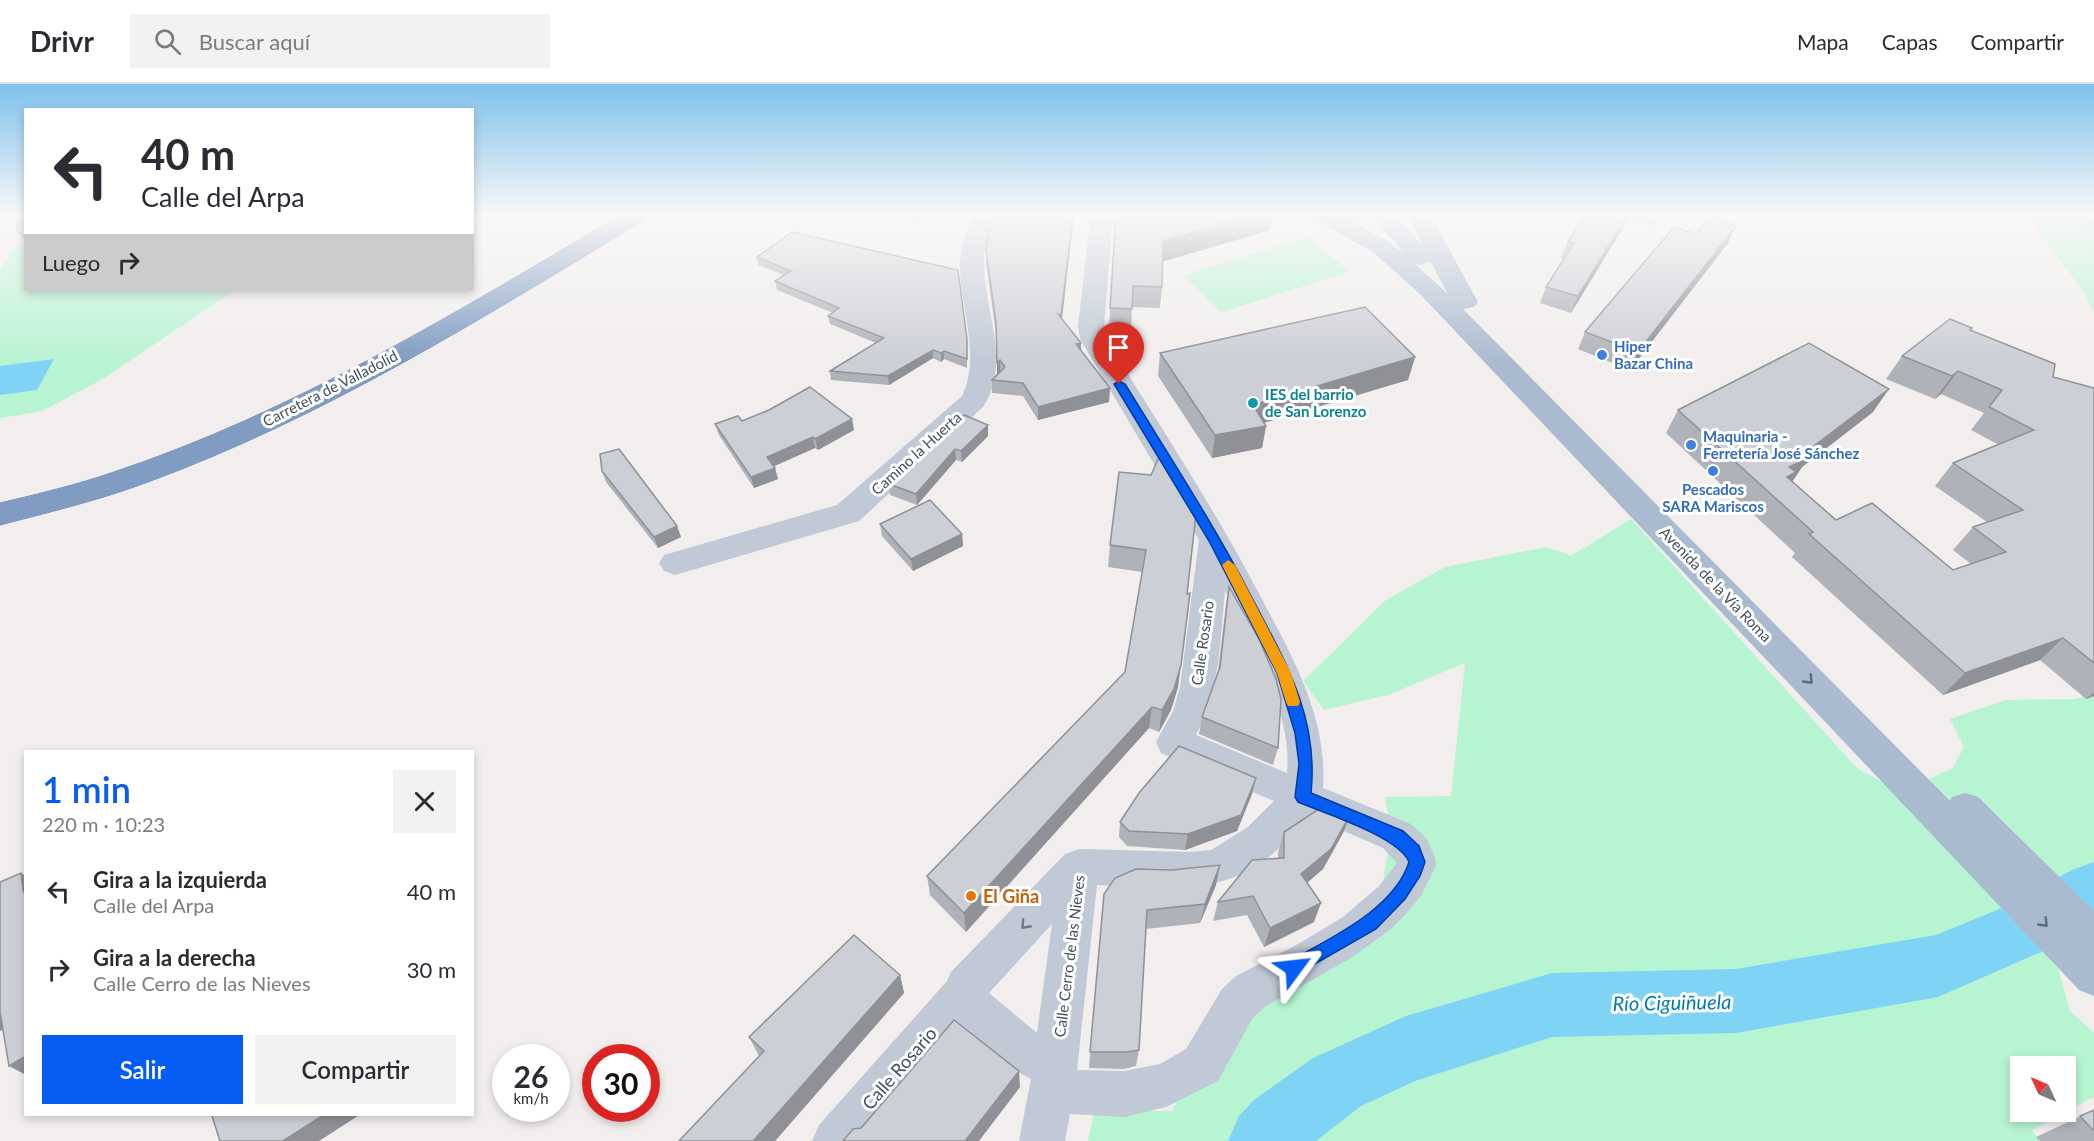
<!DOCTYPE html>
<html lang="es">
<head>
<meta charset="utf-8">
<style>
  :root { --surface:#fff; --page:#f2f2f3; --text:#2b2b33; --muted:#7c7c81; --line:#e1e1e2; --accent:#065df3 }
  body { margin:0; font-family:Lato,sans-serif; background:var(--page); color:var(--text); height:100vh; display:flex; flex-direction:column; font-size:22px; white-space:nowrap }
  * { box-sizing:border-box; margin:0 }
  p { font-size:20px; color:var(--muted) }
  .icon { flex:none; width:33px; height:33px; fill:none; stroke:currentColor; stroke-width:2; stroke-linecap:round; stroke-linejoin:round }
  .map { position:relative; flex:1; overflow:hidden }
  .side { position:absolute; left:24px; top:666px; width:450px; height:366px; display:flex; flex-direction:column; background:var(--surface); border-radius:0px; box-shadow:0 3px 9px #0003 }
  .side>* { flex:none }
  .hud { position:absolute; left:24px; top:24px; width:450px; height:183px; border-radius:0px; box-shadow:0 3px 9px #0003; background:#fff; color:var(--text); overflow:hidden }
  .needle { width:39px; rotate:314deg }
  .buttons { position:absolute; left:2010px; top:972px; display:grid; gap:12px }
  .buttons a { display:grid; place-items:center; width:66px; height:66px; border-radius:0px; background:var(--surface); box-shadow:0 3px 9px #0003; font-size:30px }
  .speed { position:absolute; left:492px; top:960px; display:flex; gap:12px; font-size:30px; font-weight:700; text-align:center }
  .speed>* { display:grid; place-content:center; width:78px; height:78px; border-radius:50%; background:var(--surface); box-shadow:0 3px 9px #0003; line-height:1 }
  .speed small { font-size:15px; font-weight:400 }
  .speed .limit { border:9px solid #d22; background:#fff; color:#111 }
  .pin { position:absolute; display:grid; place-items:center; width:51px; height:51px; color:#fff; margin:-62px -26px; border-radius:50% 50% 50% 0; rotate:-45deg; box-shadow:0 0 6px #0007 }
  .pin .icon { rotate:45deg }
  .me { position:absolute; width:66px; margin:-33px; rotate:60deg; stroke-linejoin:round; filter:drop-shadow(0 0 4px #0008) }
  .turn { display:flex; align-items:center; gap:21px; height:126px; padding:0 18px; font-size:27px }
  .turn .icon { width:78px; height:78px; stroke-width:2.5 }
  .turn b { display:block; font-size:42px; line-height:51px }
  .then { display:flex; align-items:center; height:57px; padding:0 18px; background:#0003; gap:12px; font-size:22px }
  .round { display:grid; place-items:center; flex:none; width:63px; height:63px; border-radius:0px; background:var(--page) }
  .headline { display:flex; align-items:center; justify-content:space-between; height:102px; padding:0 18px }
  h1 { font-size:36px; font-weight:600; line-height:45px; color:var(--accent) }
  .action { display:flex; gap:12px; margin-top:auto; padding:12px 18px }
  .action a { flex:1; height:69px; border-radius:0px; background:var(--accent); color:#fff; font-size:24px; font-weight:600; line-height:69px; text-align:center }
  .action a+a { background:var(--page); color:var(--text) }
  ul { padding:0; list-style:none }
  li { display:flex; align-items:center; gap:18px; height:78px; padding:0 18px }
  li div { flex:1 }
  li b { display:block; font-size:22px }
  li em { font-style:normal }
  header { display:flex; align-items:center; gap:36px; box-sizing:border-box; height:84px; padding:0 30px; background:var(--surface); border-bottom:2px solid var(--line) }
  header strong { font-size:28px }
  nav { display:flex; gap:33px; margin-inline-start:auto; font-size:21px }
  .search { width:420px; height:54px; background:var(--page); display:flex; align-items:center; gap:15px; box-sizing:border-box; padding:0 21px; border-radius:0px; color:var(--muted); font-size:22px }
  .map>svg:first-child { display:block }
  .green { fill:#b7f4d2; fill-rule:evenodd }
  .water { fill:#7fd4f5 }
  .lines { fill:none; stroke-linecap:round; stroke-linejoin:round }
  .stream { stroke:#7fd4f5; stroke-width:7 }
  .river { fill:#7fd4f5; fill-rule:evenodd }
  .highway-casing { stroke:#6b86ae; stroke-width:1 }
  .minor { fill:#c0c9d5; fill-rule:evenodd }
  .major { fill:#aabbd0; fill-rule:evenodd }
  .highway { fill:#809cc2; fill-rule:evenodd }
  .wall { fill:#afb2b8 }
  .shaded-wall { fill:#8f9196 }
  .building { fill:#cccfd6; stroke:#8f9196; stroke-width:1.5 }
  .oneway { stroke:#5e6b7a }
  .oneway2 { stroke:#6f7a87 }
  .route { fill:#065df3; stroke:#043c9e; stroke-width:1.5 }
  .slow { fill:#f59e0b }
  .shop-dot { fill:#3f7fe0; stroke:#fff; stroke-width:2 }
  .culture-dot { fill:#0f9aa8; stroke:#fff; stroke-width:2 }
  .food-dot { fill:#e8710a; stroke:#fff; stroke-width:2 }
  .labels { text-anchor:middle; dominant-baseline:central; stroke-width:6; stroke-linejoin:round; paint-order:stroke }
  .shop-label { font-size:15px; font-weight:bold; fill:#366cbe; stroke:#fff; text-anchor:start }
  .street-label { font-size:15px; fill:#44505d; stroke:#fff }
  .culture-label { font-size:15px; font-weight:bold; fill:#0d838f; stroke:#fff; text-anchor:start }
  .near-food-label { font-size:18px; font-weight:bold; fill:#c56008; stroke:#fff; text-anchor:start }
  .near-street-label { font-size:18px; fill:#44505d; stroke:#fff }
  .near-water-label { font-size:20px; font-style:italic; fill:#017cac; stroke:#fff }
</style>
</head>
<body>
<header>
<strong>Drivr</strong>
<div class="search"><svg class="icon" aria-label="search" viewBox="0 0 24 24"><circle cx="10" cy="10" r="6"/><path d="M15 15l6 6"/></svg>Buscar aquí</div>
<nav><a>Mapa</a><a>Capas</a><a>Compartir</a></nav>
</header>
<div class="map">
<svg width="2094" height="1057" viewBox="0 0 2094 1057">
  <rect width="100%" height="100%" fill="#f1eeed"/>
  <g class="green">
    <path d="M1992 130H2094V228L2083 207 2030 136Z"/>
    <path d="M1307 153 1350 188 1221 228 1183 191Z"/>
    <path d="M25 159 26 206H235L101 296 42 327 0 334V186L14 163Z"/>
    <path d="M1631 435 1857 684 1900 708 1953 684 1964 663 1950 635 2006 616 2074 615 2094 611V840L2053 866 2070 927 2094 949V1013L2032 1046 2040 1057H1088L1094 1027H1172L1198 976 1382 804 1391 748 1385 713 1451 712 1465 579 1388 611 1324 626 1303 597 1386 516 1445 483 1547 463 1571 472ZM2020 982H2066V1028H2020Z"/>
  </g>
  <path class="water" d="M54 275 37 306 0 311V282Z"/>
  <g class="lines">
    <path class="stream" d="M2076 130 2094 143"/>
    <path class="river" d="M2094 778V838L2041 868 1938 913 1736 949 1552 953 1415 997 1361 1022 1316 1057H1228L1239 1032 1254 1016 1313 974 1406 932 1552 889 1736 885 1936 851 1997 826 2072 786Z"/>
    <g class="highway-casing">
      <g id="highway">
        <path d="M622 130H649L646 135C486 232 325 333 148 398 100 416 50 428 0 441V419C38 410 76 401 114 388 294 328 459 227 622 130Z"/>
        <path d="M1311 130H1366L1363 135C1348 139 1329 139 1314 135Z"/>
      </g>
    </g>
    <g class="minor">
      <path d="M975 130H997C990 146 984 161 984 179 984 227 1012 279 983 323L859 437 675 491 664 487 659 479 664 471 837 421 962 312C982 272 959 222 960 179 961 161 967 146 975 130Z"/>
      <path d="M1091 130H1113L1104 242 1106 255C1157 337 1211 419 1256 504 1289 567 1328 630 1323 704L1411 740 1426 754 1435 773 1436 782 1422 810 1408 828 1391 845 1351 874 1266 922 1252 935 1218 997 1166 1023 1124 1033 1070 1030 1065 1057H1019L1031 995 1010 984 963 943 865 1057H812L819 1041 947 897 951 888 1065 770 1079 765 1190 768 1211 766 1248 743 1274 717 1161 669 1156 658 1173 627 1180 603 1199 456 1080 255 1078 242ZM1225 507C1251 558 1293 629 1287 689L1196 651C1220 607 1220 556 1225 507ZM1309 732 1383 764 1397 779 1379 802 1343 833 1300 859 1236 892 1222 905 1186 965 1160 980 1124 987 1077 986 1097 801C1163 803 1224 815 1277 766 1288 755 1298 743 1309 732ZM1052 840 1037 949 989 909Z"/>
    </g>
    <path class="major" d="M1310 130H1338L1389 158 1405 171 1371 130H1394L1422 161 1408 130H1430L1478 218 1474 223 1463 225 1950 717 1952 713 1965 709 1978 713 2094 827V912L2079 906 1421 211 1373 168 1313 135ZM1430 177 1448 210 1415 180 1420 181Z"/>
    <use href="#highway" class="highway"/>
  </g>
  <g class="wall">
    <path d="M26 130V158L18 148Z"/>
    <path d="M897 130H924L914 137Z"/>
    <path d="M1074 130 1062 235 1081 259V267L1109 318 1038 336 1023 312 992 309V296L997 291 996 250 986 179V166Z"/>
    <path d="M1116 130 1270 146 1162 178V203L1160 224 1132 223 1131 246 1109 245Z"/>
    <path d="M1586 130H1661L1655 142 1629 134 1571 229 1540 219 1546 203 1564 175 1561 174 1568 157Z"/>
    <path d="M1736 142 1728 159 1630 286 1578 265 1585 248 1696 150Z"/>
    <path d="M757 173 967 255V284L944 275 941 278 933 274 889 301 831 296 830 287 876 259 830 240 828 232 833 229 777 206 775 197 784 191 758 181Z"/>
    <path d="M1970 246 2053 293 2094 304V612L2086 615 2040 576 1943 611 1792 473 1795 469 1666 349 1678 326 1873 328 1802 383 1792 398 1836 436 1953 486 1971 480 1953 466 1973 443 1987 438 1935 402 1953 379 1999 361 1971 346 1984 329 1941 310 1935 315 1886 295 1902 272Z"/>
    <path d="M1160 269 1415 273 1408 296 1264 339 1266 342 1262 364 1212 374 1158 292Z"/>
    <path d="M742 337 854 346 818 366 815 364 774 382 778 395 754 404 719 351 715 340Z"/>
    <path d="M988 341V352L962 378 956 376 917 421 890 411 889 400Z"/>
    <path d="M602 387 677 442 681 453 658 464 606 398Z"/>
    <path d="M1196 430 1178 603 1171 626 1159 648 1149 644 966 848 930 811 927 792 1125 588 1142 488 1108 483 1110 461Z"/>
    <path d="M880 440 962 450 963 462 913 487 882 452Z"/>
    <path d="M1229 503 1278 664 1273 681 1199 650 1202 633 1218 587 1226 520Z"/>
    <path d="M1256 694 1252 710 1237 747 1185 766 1127 762 1119 753 1120 738Z"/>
    <path d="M1351 729 1343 749 1323 785 1307 799 1314 838 1264 863 1247 831 1213 837 1218 818 1278 775V768L1284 748Z"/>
    <path d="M1216 801 1200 839 1146 845 1139 966 1136 982 1124 985 1089 984 1104 810Z"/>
    <path d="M900 891 904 909 775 1057H679L759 972 749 953Z"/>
    <path d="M2094 1026V1057H2040L2036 1053Z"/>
  </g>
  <g class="shaded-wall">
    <path d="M913 130H924L914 137Z"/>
    <path d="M1073 130H1074L1061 243V231Z"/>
    <path d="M1256 130H1273L1270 146 1161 178 1163 157Z"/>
    <path d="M1628 130H1630L1629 134 1571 229 1578 212Z"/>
    <path d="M1736 142 1728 159 1630 286 1638 268Z"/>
    <path d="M1081 259V272L1076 260Z"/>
    <path d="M933 266V274L889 301 888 292Z"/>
    <path d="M944 267V275L941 278V269Z"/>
    <path d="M1415 273 1408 296 1249 343 1253 321Z"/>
    <path d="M1000 276V289L997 291V278Z"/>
    <path d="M1958 287 1941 310 1935 315 1952 292Z"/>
    <path d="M1110 304 1109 318 1038 336V323Z"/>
    <path d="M1889 305 1873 328 1802 383 1792 398 1780 411 1789 383 1802 371Z"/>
    <path d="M852 335 854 346 818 366 815 355Z"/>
    <path d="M988 341V352L962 378 961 367Z"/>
    <path d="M1266 342 1262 364 1212 374 1215 351Z"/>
    <path d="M813 353 815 364 770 384 767 373Z"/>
    <path d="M955 365 956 376 917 421 916 410Z"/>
    <path d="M775 384 778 395 754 404 751 393Z"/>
    <path d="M677 442 681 453 658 464 654 453Z"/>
    <path d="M962 450 963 462 913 487 911 475Z"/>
    <path d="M2063 554 2040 576 1943 611 1965 589Z"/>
    <path d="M1181 581 1178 603 1171 626 1159 648 1162 626Z"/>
    <path d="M2094 608V612L2086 615Z"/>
    <path d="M1152 623 1149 644 966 848 964 829Z"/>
    <path d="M1256 694 1252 710 1237 747 1185 766 1188 750Z"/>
    <path d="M1351 729 1343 749 1323 785 1294 810 1301 790Z"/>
    <path d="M1220 781 1216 801 1200 839 1205 820Z"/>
    <path d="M21 789 26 792V813L23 806Z"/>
    <path d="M1321 819 1314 838 1264 863 1270 844Z"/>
    <path d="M900 891 904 909 775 1057H753Z"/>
    <path d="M0 928 18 938 0 947Z"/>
    <path d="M26 972V991L9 982Z"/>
    <path d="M1019 987 1020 1003 979 1057H965Z"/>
    <path d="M325 1030H361L319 1057H283Z"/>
  </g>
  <g class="building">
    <path d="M15 130H26V153L18 148Z"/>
    <path d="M994 130H1073L1061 231 1058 230 1081 259 1076 260 1110 304 1038 323 1023 299 992 296 1005 283 1000 276 997 278 996 239 986 166 990 142Z"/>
    <path d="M1116 130H1256L1163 157 1162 203 1133 202 1132 225 1110 224Z"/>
    <path d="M1586 130H1628L1578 212 1546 203 1574 159 1568 157Z"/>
    <path d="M1711 130 1736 142 1638 268 1585 248 1674 143 1696 150Z"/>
    <path d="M792 148 958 186 967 255V275L944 267 941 269 933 266 888 292 830 287 884 254 828 232 839 224 775 197 791 187 757 173Z"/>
    <path d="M1365 223 1415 273 1253 321 1266 342 1215 351 1160 269Z"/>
    <path d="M1950 235 1972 244 1970 246 2055 280 2053 293 2094 304V579L2063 554 1965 589 1809 450 1813 448 1678 326 1809 259 1889 305 1802 371 1807 375 1789 383 1796 388 1787 393 1836 436 1872 419 1953 486 2006 468 1973 443 2023 426 1953 379 2034 346 1989 323 2002 306 1958 287 1952 292 1902 272Z"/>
    <path d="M810 303 852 335 815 355 813 353 767 373 775 384 751 393 715 340 738 332 742 337 769 326Z"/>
    <path d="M964 331 988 341 961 367 955 365 916 410 889 400Z"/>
    <path d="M619 365 677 442 654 453 602 387 600 370Z"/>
    <path d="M1159 373 1196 430 1187 510 1190 509 1181 581 1174 605 1162 626 1152 623 964 829 927 792 1125 588 1146 466 1110 461 1119 388 1151 391Z"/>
    <path d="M930 416 962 450 911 475 880 440Z"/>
    <path d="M1229 503 1259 555 1276 595 1281 615 1278 664 1202 633 1220 583Z"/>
    <path d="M1179 662 1256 694 1241 731 1188 750 1129 747 1120 738 1139 709Z"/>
    <path d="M1328 719 1351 729 1331 765 1301 790 1321 819 1270 844 1253 812 1218 818 1252 776 1284 774V748Z"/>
    <path d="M1220 781 1205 820 1147 826 1139 966 1126 968H1090L1104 810 1115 794 1136 785 1172 786Z"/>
    <path d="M21 789 23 806 26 813V972L9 982 0 928V798Z"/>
    <path d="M854 851 900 891 753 1057H679L764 967 749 953Z"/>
    <path d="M954 936 1019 987 965 1057H843L853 1045 861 1044Z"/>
    <path d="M2094 1026V1047L2080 1032Z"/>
    <path d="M215 1030H325L283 1057H220L212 1032Z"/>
  </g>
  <defs><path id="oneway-chevron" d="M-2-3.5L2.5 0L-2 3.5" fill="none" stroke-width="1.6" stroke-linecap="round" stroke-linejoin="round" transform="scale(1.5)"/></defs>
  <g class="oneway">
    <use href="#oneway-chevron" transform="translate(1809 596) rotate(46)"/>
    <use href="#oneway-chevron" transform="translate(2044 839) rotate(46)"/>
  </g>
  <use class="oneway2" href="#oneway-chevron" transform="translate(1025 841) rotate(133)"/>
  <linearGradient id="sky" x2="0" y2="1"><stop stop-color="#7ec1ed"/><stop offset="0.47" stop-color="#f9f7f7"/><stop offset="1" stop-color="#f9f7f7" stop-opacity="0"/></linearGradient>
  <rect width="2094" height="278" fill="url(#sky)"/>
  <path class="route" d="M1119 297 1125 300C1168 370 1213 439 1251 512 1285 577 1319 633 1311 709L1403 747 1419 762 1425 778 1420 792 1405 815 1376 845 1294 892 1288 889 1285 884 1288 878C1328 855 1394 826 1409 778 1399 753 1324 729 1298 718L1295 713 1299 680 1295 649 1277 589 1209 457 1114 300Z"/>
  <path class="slow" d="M1228 476 1235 481 1291 589 1300 618 1298 622H1288L1286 618 1277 589 1222 481Z"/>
  <g class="shop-dot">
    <circle cx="1602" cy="271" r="6"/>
    <circle cx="1691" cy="361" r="6"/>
    <circle cx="1713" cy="387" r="6"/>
  </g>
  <circle class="culture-dot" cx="1253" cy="319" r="6"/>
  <circle class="food-dot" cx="971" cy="812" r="6"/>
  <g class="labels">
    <g class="shop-label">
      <text x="1614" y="262">Hiper<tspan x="1614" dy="17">Bazar China</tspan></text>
      <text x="1703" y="352">Maquinaria -<tspan x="1703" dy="17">Ferretería José Sánchez</tspan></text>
      <text x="1713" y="405" text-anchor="middle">Pescados<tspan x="1713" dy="17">SARA Mariscos</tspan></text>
    </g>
    <g class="street-label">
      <text transform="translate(330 304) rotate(-27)">Carretera de Valladolid</text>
      <text transform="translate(916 369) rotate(-42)">Camino la Huerta</text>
      <text transform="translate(1716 500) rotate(46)">Avenida de la Vía Roma</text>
      <text transform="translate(1202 559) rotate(-82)">Calle Rosario</text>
      <text transform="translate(1069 872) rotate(-83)">Calle Cerro de las Nieves</text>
    </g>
    <g class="culture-label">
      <text x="1265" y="310">IES del barrio<tspan x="1265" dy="17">de San Lorenzo</tspan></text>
    </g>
    <g class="near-food-label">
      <text x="983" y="812">El Giña</text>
    </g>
    <g class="near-street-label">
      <text transform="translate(899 984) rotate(-49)">Calle Rosario</text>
    </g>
    <g class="near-water-label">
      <text transform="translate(1672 918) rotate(-1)">Río Ciguiñuela</text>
    </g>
  </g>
</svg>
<div class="buttons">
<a><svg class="needle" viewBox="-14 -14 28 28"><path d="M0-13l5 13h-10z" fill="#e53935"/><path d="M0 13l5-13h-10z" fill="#7c7c81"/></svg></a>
</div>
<div class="speed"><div>26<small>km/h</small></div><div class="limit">30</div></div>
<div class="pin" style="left:1119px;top:300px;background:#d93025"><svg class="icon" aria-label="arrive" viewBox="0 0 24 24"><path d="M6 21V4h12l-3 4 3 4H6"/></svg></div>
<svg class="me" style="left:1294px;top:884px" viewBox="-20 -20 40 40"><path d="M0-17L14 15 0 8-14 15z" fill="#065df3" stroke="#fff" stroke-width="4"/></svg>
<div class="hud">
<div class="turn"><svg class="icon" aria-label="left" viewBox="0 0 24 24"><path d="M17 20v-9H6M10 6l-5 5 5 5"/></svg><div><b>40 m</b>Calle del Arpa</div></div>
<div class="then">Luego<svg class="icon" aria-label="right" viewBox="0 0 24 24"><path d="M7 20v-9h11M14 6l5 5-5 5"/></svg></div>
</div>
<section class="side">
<div class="headline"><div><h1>1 min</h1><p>220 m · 10:23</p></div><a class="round"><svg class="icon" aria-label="close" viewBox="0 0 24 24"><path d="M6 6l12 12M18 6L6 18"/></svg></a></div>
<ul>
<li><svg class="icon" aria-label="left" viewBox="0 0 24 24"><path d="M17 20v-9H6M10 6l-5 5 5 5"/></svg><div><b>Gira a la izquierda</b><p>Calle del Arpa</p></div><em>40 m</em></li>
<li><svg class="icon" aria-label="right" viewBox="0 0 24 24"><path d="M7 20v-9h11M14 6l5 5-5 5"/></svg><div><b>Gira a la derecha</b><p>Calle Cerro de las Nieves</p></div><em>30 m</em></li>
</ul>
<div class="action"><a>Salir</a><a>Compartir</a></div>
</section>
</div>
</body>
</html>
